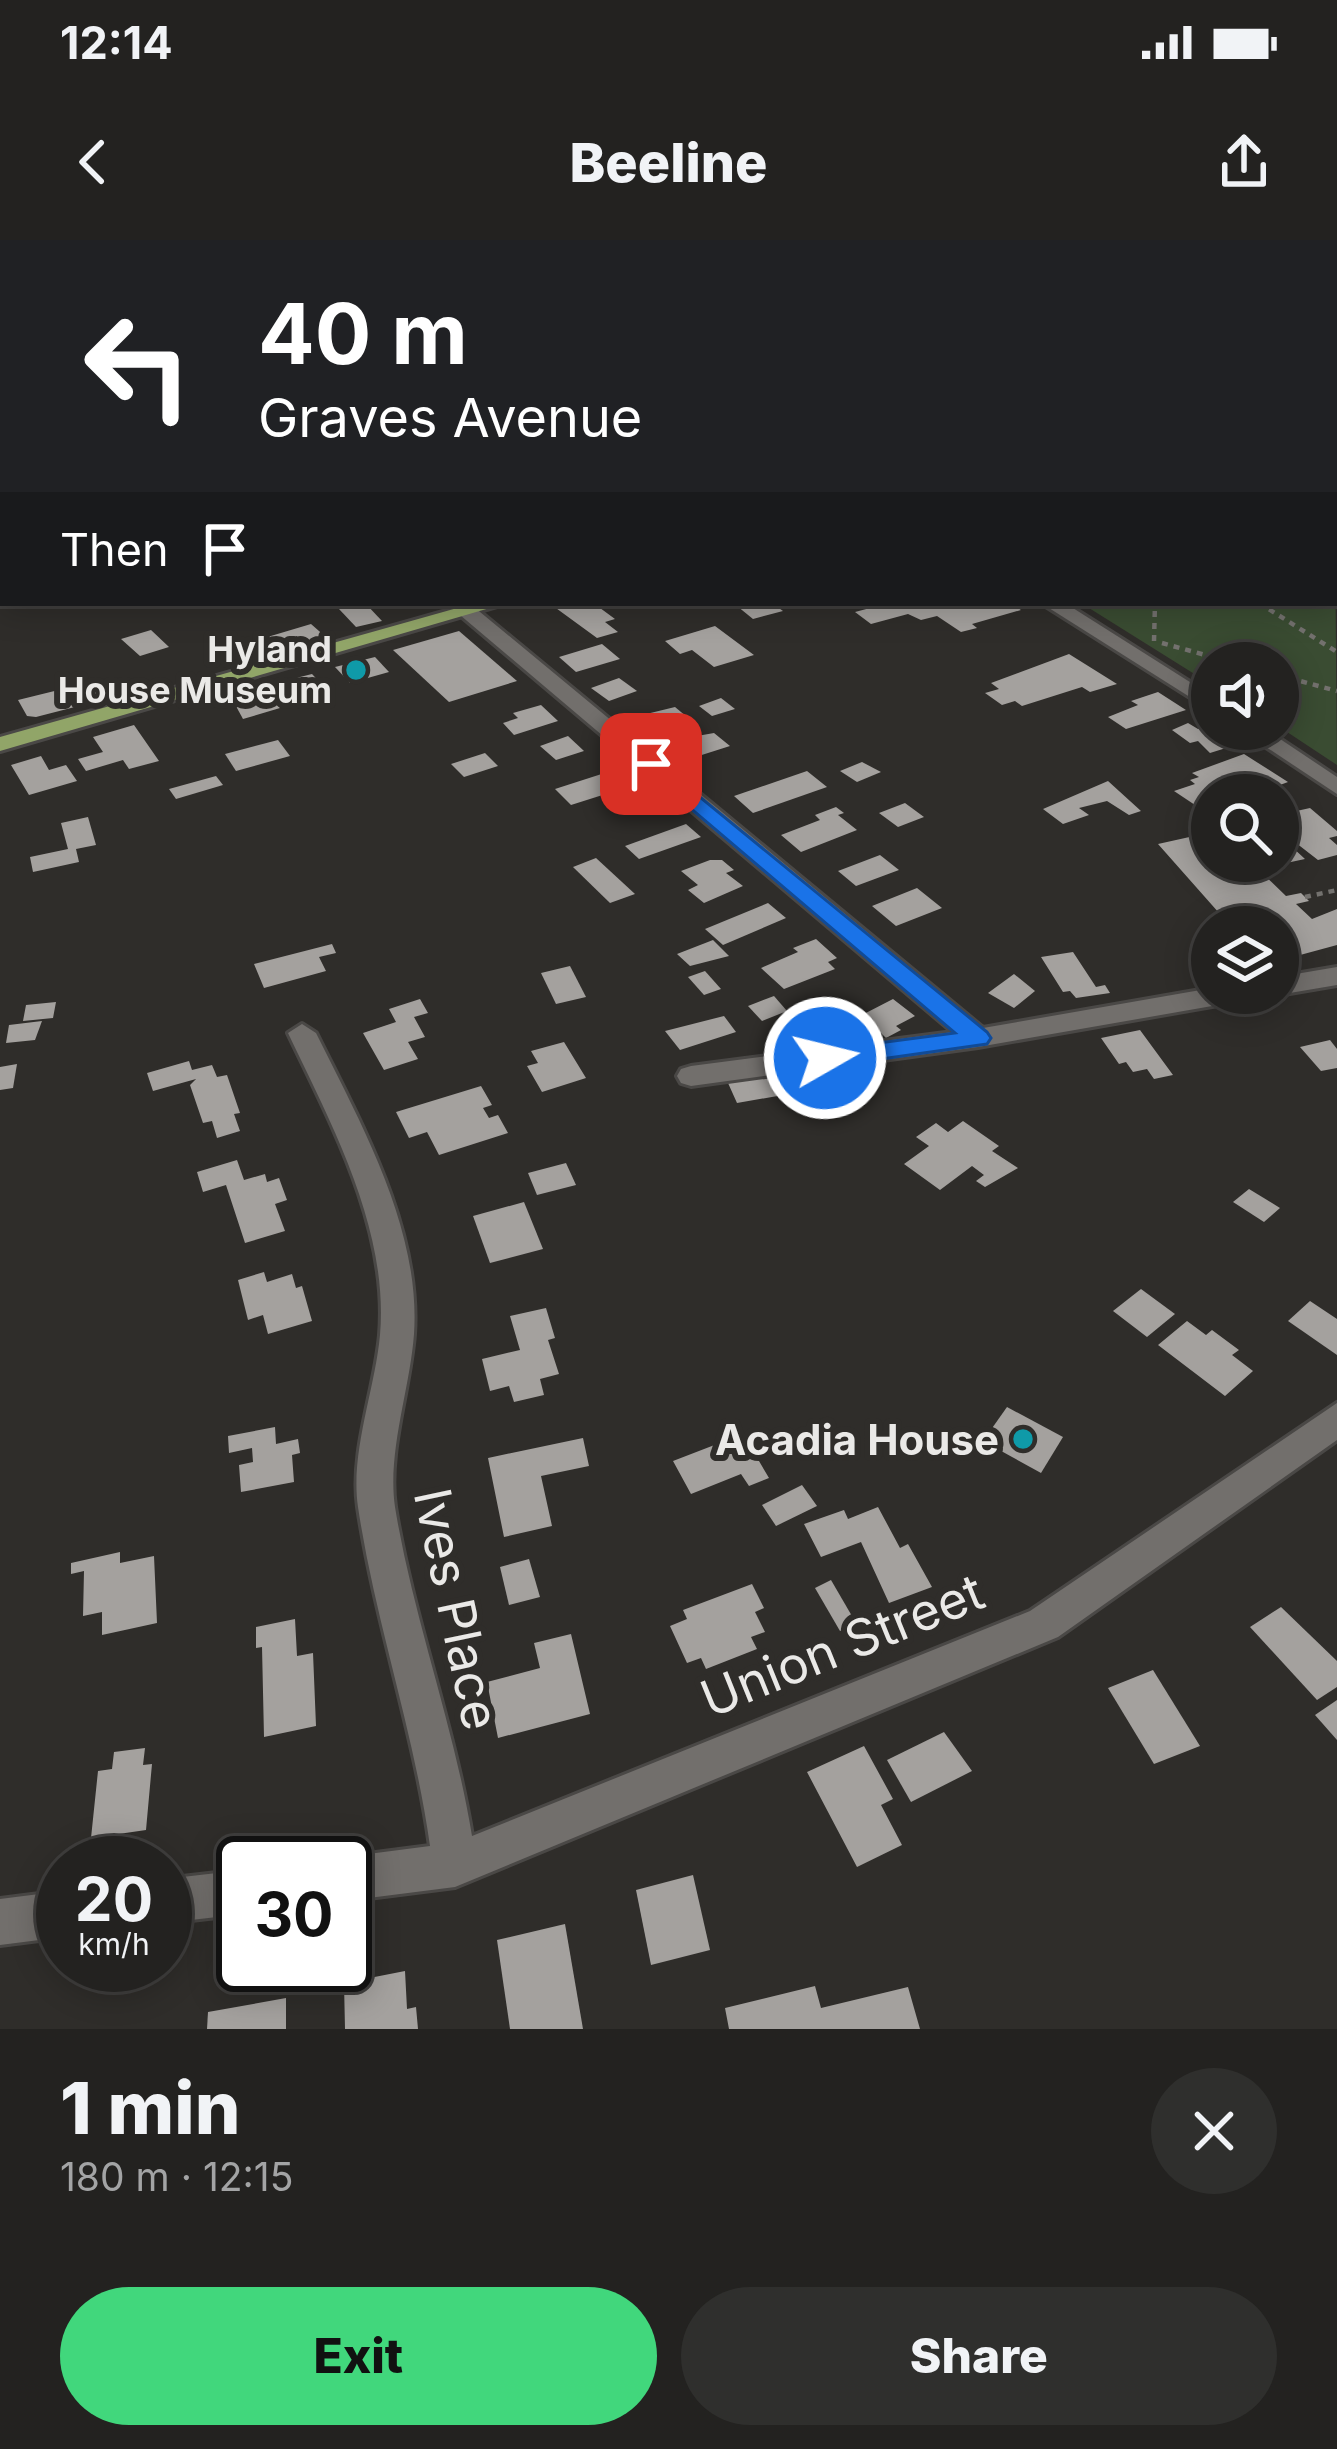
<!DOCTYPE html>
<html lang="en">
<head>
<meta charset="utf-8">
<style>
  :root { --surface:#232220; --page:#2f2f2d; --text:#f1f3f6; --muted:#a3a4a5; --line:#403f3e; --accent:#41d77c }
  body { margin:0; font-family:Inter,sans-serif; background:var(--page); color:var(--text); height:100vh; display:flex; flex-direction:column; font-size:45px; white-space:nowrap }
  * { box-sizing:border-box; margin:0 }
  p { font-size:39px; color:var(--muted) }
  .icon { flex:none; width:66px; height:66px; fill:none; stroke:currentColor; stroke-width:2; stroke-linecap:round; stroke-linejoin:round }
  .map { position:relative; height:1789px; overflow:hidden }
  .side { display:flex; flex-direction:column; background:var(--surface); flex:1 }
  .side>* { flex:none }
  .top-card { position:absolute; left:0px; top:0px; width:1338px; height:366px; box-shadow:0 6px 30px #0003,0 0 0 3px var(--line); background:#202124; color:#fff; overflow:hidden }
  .fabs { position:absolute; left:1191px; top:402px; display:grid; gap:24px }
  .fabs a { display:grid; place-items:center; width:108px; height:108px; border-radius:50%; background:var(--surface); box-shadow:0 6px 30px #0003,0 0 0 3px var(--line); font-size:60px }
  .speed { position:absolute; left:36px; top:1596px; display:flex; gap:24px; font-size:60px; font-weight:700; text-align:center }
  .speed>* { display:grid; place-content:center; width:156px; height:156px; border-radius:50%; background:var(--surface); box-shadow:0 6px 30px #0003,0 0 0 3px var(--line); line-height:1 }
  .speed small { font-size:30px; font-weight:400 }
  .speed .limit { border:6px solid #111; border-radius:18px; background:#fff; color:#111 }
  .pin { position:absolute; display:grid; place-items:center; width:102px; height:102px; color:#fff; margin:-51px; border-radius:24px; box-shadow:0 6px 18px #0006 }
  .me { position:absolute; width:132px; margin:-66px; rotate:82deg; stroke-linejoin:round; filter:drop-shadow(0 0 9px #0008) }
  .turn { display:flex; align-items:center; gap:42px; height:252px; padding:0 60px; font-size:54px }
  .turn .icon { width:156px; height:156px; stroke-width:2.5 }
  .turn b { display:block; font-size:84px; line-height:102px }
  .then { display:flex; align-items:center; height:114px; padding:0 60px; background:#0003; gap:24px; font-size:45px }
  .round { display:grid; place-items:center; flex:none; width:126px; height:126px; border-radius:63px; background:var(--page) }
  .overview { display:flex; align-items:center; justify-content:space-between; height:204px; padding:0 60px }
  h1 { font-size:72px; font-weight:800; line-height:90px }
  .action { display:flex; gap:24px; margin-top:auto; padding:24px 60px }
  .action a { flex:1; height:138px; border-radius:72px; background:var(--accent); color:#111; font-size:48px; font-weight:800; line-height:138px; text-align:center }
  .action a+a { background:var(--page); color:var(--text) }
  .status { display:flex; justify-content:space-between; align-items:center; height:84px; padding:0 60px; background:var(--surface); direction:ltr }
  .status svg { height:33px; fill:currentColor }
  header { display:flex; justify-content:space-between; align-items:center; height:156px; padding:0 60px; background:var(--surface); font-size:54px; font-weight:800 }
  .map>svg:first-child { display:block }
  .green { fill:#3a4c32 }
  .building { fill:#a4a19e }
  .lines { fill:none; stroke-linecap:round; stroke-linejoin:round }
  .minor-casing { stroke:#4a4846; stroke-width:6 }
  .major-casing { stroke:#4a4846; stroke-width:6 }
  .path { stroke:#73716e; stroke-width:4.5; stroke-dasharray:6 6; stroke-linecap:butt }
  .minor { fill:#726f6c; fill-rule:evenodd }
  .major { fill:#91a568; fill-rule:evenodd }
  .route { fill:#1a73e8; stroke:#114b97; stroke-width:3 }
  .culture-dot { fill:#0f9aa8; stroke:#2f2d2a; stroke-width:4.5 }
  .labels { text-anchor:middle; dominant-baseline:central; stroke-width:12; stroke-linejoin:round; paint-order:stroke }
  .far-poi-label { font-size:36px; font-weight:bold; fill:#eae9e7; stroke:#2f2d2a; text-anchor:end }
  .poi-label { font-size:42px; font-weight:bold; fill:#eae9e7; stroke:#2f2d2a; text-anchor:end }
  .near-street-label { font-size:51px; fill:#eae9e7; stroke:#2f2d2a }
</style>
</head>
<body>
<div class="status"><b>12:14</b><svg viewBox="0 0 49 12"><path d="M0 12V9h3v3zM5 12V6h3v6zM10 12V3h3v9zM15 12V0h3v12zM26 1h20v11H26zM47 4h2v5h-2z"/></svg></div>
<header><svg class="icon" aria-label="back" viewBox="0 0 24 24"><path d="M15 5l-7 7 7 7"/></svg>Beeline<svg class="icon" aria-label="share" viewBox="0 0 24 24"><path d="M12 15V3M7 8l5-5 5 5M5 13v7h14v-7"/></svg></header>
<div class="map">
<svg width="1337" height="1789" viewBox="0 0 1337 1789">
  <rect width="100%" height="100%" fill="#2f2d2a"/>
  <path class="green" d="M1335 295 1337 525 1278 486V423H1212V445L1081 363H1335Z"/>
  <g class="building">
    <path d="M365 363 382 381 356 387 339 369Z"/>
    <path d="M549 363H579L586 368 596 365 615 379 605 382 618 392 597 398Z"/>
    <path d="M721 363H772L783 371 753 379 737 366 727 368Z"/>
    <path d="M889 363H919L927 368 938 364 1010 363 1021 370 972 384 977 388 961 392 937 376 921 380 908 374 871 384 855 372Z"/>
    <path d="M311 384 327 398 290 408 286 404 274 407 264 398Z"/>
    <path d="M715 386 754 415 714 427 692 410 680 414 665 401Z"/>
    <path d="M151 390 169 407 140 416 121 399Z"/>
    <path d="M459 391 517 441 449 462 393 410Z"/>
    <path d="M602 404 620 419 576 432 559 417Z"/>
    <path d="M1069 414 1117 444 1090 452 1082 447 1022 466 1015 461 1002 465 985 453 999 449 991 443Z"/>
    <path d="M375 417 389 432 350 443 335 427Z"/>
    <path d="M312 434 325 448 296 456 284 441Z"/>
    <path d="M619 438 637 451 609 461 591 448Z"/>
    <path d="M91 442 102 460 36 477 27 476 18 460Z"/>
    <path d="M263 448 280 468 243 479 231 457Z"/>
    <path d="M1158 452 1186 470 1126 489 1108 477 1138 465 1131 461Z"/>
    <path d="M721 458 735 469 712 476 699 466Z"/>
    <path d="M541 465 558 481 514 495 503 483 518 478 513 473Z"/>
    <path d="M675 467 687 477 648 490 634 477Z"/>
    <path d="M1188 483 1198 489 1212 485 1239 504 1210 513 1198 501 1190 503 1172 490Z"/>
    <path d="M134 485 159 521 129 529 123 520 86 531 78 519 103 512 93 497Z"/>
    <path d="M714 493 730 506 686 520 671 507 684 503 680 499Z"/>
    <path d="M568 496 584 511 556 520 540 506Z"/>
    <path d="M278 500 290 516 236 531 225 514Z"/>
    <path d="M485 513 498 526 464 537 451 524Z"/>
    <path d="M1244 514 1288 542 1253 555H1212V565L1201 569 1174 551 1195 544 1190 540 1199 537 1192 533Z"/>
    <path d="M41 516 49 530 66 525 77 541 29 555 11 525Z"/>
    <path d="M862 522 881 532 857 542 840 531Z"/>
    <path d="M614 530 631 546 571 565 555 549Z"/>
    <path d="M807 531 827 547 753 573 734 556Z"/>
    <path d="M216 536 223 545 176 559 169 549Z"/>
    <path d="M1108 541 1141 571 1129 575 1107 561 1079 568 1089 575 1063 584 1043 569Z"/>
    <path d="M1278 559 1292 572 1310 568 1337 591V596L1329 598 1337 605V615L1318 620 1278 589 1282 586Z"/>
    <path d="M905 563 924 577 898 587 879 573Z"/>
    <path d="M836 567 844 573 838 575 857 590 801 612 781 595 820 580 815 575Z"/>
    <path d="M88 577 96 605 76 609 79 622 33 632 30 617 68 609 61 583Z"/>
    <path d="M686 584 701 597 639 619 625 606Z"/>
    <path d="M1212 592V621H1278V594L1305 619 1258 629 1286 656 1301 653 1309 661 1296 664 1312 679 1337 669V705L1278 721V687H1244L1237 679 1227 682 1158 604Z"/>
    <path d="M880 615 899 630 856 646 838 631Z"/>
    <path d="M596 618 635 654 610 663 573 627Z"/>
    <path d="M710 620H722L734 630 726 633 743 646 704 663 688 650 698 645 681 631Z"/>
    <path d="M917 648 942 668 896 686 872 666Z"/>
    <path d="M768 663 786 678 723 705 705 689Z"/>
    <path d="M816 699 837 718 828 722 835 729 784 749 761 728 798 712 793 708Z"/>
    <path d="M713 700 729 716 690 726 677 714Z"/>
    <path d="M332 704 336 713 319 717 326 731 264 748 254 724Z"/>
    <path d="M1073 712 1096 747 1105 745 1110 753 1076 758 1070 751 1063 752 1041 717Z"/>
    <path d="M570 726 586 757 556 764 541 733Z"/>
    <path d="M705 731 721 749 704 755 688 737Z"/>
    <path d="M1014 734 1035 751 1014 768 988 753Z"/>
    <path d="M774 756 787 771 762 781 748 766Z"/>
    <path d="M420 759 428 773 414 777 425 797 408 802 418 819 384 830 363 793 396 782 389 769Z"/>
    <path d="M893 759 915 776 896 786 901 790 886 798 881 793 854 807 841 797 868 783 860 776Z"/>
    <path d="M56 762 53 778 23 781 26 765Z"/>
    <path d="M724 776 736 792 680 810 665 791Z"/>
    <path d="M42 781 35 800 6 803 9 785Z"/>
    <path d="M1140 790 1173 835 1154 839 1147 829 1133 832 1126 822 1119 824 1101 798Z"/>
    <path d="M1330 800 1337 809V828L1321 831 1300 807Z"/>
    <path d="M564 802 586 838 542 852 527 826 538 823 531 811Z"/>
    <path d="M189 821 192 830 212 825 217 837 227 835 240 873 234 874 240 891 217 898 212 881 203 883 190 845 196 839 153 851 147 833Z"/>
    <path d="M17 824 13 848 0 850V827Z"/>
    <path d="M797 831 806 851 737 863 728 843 752 838 750 833Z"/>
    <path d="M481 846 492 865 483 868 489 878 498 875 508 893 439 915 427 892 409 898 396 872Z"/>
    <path d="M963 881 999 906 992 911 1018 928 985 947 976 941 984 935 972 926 940 950 904 924 929 906 916 897 936 883 948 892Z"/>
    <path d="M237 920 244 940 265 934 267 942 279 938 287 960 275 964 285 991 245 1003 226 945 203 952 197 932Z"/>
    <path d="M566 923 576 945 537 955 528 933Z"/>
    <path d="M1249 949 1280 968 1264 982 1233 962Z"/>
    <path d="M524 962 543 1009 490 1023 473 976Z"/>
    <path d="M264 1032 267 1042 292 1034 296 1048 302 1046 312 1081 268 1094 263 1075 248 1080 238 1040Z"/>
    <path d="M1141 1049 1175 1074 1147 1097 1113 1071Z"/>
    <path d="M1310 1061 1337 1079V1115L1288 1081Z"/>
    <path d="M546 1068 555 1098 548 1100 559 1134 540 1139 544 1155 514 1162 509 1146 490 1151 482 1119 520 1110 510 1076Z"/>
    <path d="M1187 1081 1206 1095 1212 1090 1239 1110 1232 1115 1253 1131 1225 1156 1158 1105Z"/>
    <path d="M1007 1167 1063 1197 1041 1233 983 1201Z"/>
    <path d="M275 1187 276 1204 298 1199 300 1213 292 1215 294 1242 241 1252 239 1225 253 1222 252 1208 229 1213 228 1196Z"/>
    <path d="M743 1194 769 1238 749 1246 741 1234 691 1254 673 1221Z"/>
    <path d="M583 1198 589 1226 541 1236 552 1286 504 1297 488 1218Z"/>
    <path d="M802 1245 817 1266 776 1286 762 1265Z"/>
    <path d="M878 1267 900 1308 908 1304 932 1347 889 1363 861 1302 821 1317 804 1284 844 1270 848 1279Z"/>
    <path d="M120 1312V1323L154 1316 157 1383 102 1395V1372L83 1376 84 1331 71 1334V1323Z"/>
    <path d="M529 1319 540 1357 509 1365 500 1327Z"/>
    <path d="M831 1340 856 1383 840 1391 815 1348Z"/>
    <path d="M752 1344 764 1368 755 1372 765 1392 751 1397 757 1409 706 1429 701 1418 687 1423 670 1386 687 1379 683 1370Z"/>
    <path d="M1281 1367 1337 1421V1447L1317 1460 1250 1387Z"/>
    <path d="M295 1379 297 1416 313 1413 316 1486 264 1497 262 1407 256 1408V1387Z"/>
    <path d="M571 1394 590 1474 498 1498 487 1442 540 1428 534 1403Z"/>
    <path d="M1153 1430 1200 1506 1154 1524 1108 1448Z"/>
    <path d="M1337 1460V1500L1315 1475Z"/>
    <path d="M944 1492 972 1531 911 1562 887 1520Z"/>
    <path d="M864 1506 893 1559 881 1565 902 1605 857 1627 807 1532Z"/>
    <path d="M145 1508 143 1525 152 1524 146 1590 91 1598 98 1531 112 1529 114 1512Z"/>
    <path d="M693 1635 710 1710 651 1725 636 1650Z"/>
    <path d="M565 1684 583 1789H510L497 1700Z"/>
    <path d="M405 1731 407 1769 416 1767 418 1789H345L344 1743Z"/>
    <path d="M815 1746 821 1768 908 1747 920 1789H729L725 1768Z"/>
    <path d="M286 1758V1789H207L208 1772Z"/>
  </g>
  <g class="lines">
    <g class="minor-casing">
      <g id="minor">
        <path d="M346 0H366L369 3H349Z"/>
        <path d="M1106 0H1125L1128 3H1109Z"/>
        <rect x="1335" y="62" width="2" height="8"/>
        <path d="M1041 363H1065L1212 456V471Z"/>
        <path d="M460 367H474L983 788 1212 748V753H1249L1235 762 978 807 691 846 681 843 677 836 681 829 691 826 953 792 460 375Z"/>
        <path d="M1239 489H1265L1337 537V554Z"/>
        <path d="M1337 727V745L1278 755 1272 753H1278V737Z"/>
        <path d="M302 784 316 793C361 884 421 989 414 1094 410 1149 387 1212 395 1267 413 1378 454 1485 472 1596L1030 1371 1337 1163V1200L1058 1397 455 1647 345 1661V1623H330L345 1617 430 1606C414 1491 375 1381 358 1267 350 1212 375 1150 380 1095 389 990 332 885 288 793Z"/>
        <path d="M243 1630V1674L165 1683V1639Z"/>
        <path d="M63 1651V1697L0 1705V1659Z"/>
      </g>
    </g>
    <g class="major-casing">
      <g id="major">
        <rect x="1335" y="279" width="2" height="11"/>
        <path d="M475 363H507L0 511V497Z"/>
      </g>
    </g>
    <g class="path">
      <path d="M1259 363 1337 412"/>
      <path d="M1154 401 1155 363"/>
      <path d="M1162 403 1234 423"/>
      <path d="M1278 435 1337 451"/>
      <path d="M1305 657 1337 650"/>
    </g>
    <use href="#minor" class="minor"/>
    <use href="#major" class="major"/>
  </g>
  <path class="route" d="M651 517 987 792 991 798 987 804 825 827 816 825 812 818 825 810 955 793 643 528V519Z"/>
  <g class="culture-dot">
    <circle cx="356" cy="430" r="12"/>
    <circle cx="1023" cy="1199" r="12"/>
  </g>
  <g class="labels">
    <g class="far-poi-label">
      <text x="332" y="409">Hyland<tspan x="332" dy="41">House Museum</tspan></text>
    </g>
    <g class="poi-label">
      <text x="999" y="1199">Acadia House</text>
    </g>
    <g class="near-street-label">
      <text transform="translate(457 1369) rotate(78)">Ives Place</text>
      <text transform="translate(842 1405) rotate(-22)">Union Street</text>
    </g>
  </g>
</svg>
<div class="fabs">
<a><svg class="icon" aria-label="sound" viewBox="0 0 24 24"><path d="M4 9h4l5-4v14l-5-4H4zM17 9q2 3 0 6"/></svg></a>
<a><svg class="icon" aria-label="search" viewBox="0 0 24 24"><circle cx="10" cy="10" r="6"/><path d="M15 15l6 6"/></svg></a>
<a><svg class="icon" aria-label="layers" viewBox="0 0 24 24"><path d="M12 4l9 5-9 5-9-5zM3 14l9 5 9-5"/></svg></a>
</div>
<div class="speed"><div>20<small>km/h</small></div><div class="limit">30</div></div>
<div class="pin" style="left:651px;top:524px;background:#d93025"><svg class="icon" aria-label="arrive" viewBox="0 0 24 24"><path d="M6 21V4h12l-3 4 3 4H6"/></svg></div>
<svg class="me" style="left:825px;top:818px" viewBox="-20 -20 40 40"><circle r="17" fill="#1a73e8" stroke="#fff" stroke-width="3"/><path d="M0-11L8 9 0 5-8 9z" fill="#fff"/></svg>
<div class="top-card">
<div class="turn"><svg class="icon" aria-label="left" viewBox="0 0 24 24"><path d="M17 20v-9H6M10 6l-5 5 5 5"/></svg><div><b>40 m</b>Graves Avenue</div></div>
<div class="then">Then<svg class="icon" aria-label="arrive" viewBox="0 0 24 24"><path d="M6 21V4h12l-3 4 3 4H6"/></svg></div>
</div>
</div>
<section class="side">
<div class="overview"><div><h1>1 min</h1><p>180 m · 12:15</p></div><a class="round"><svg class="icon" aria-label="close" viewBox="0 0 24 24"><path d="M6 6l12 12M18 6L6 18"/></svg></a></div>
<div class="action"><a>Exit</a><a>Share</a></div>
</section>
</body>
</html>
